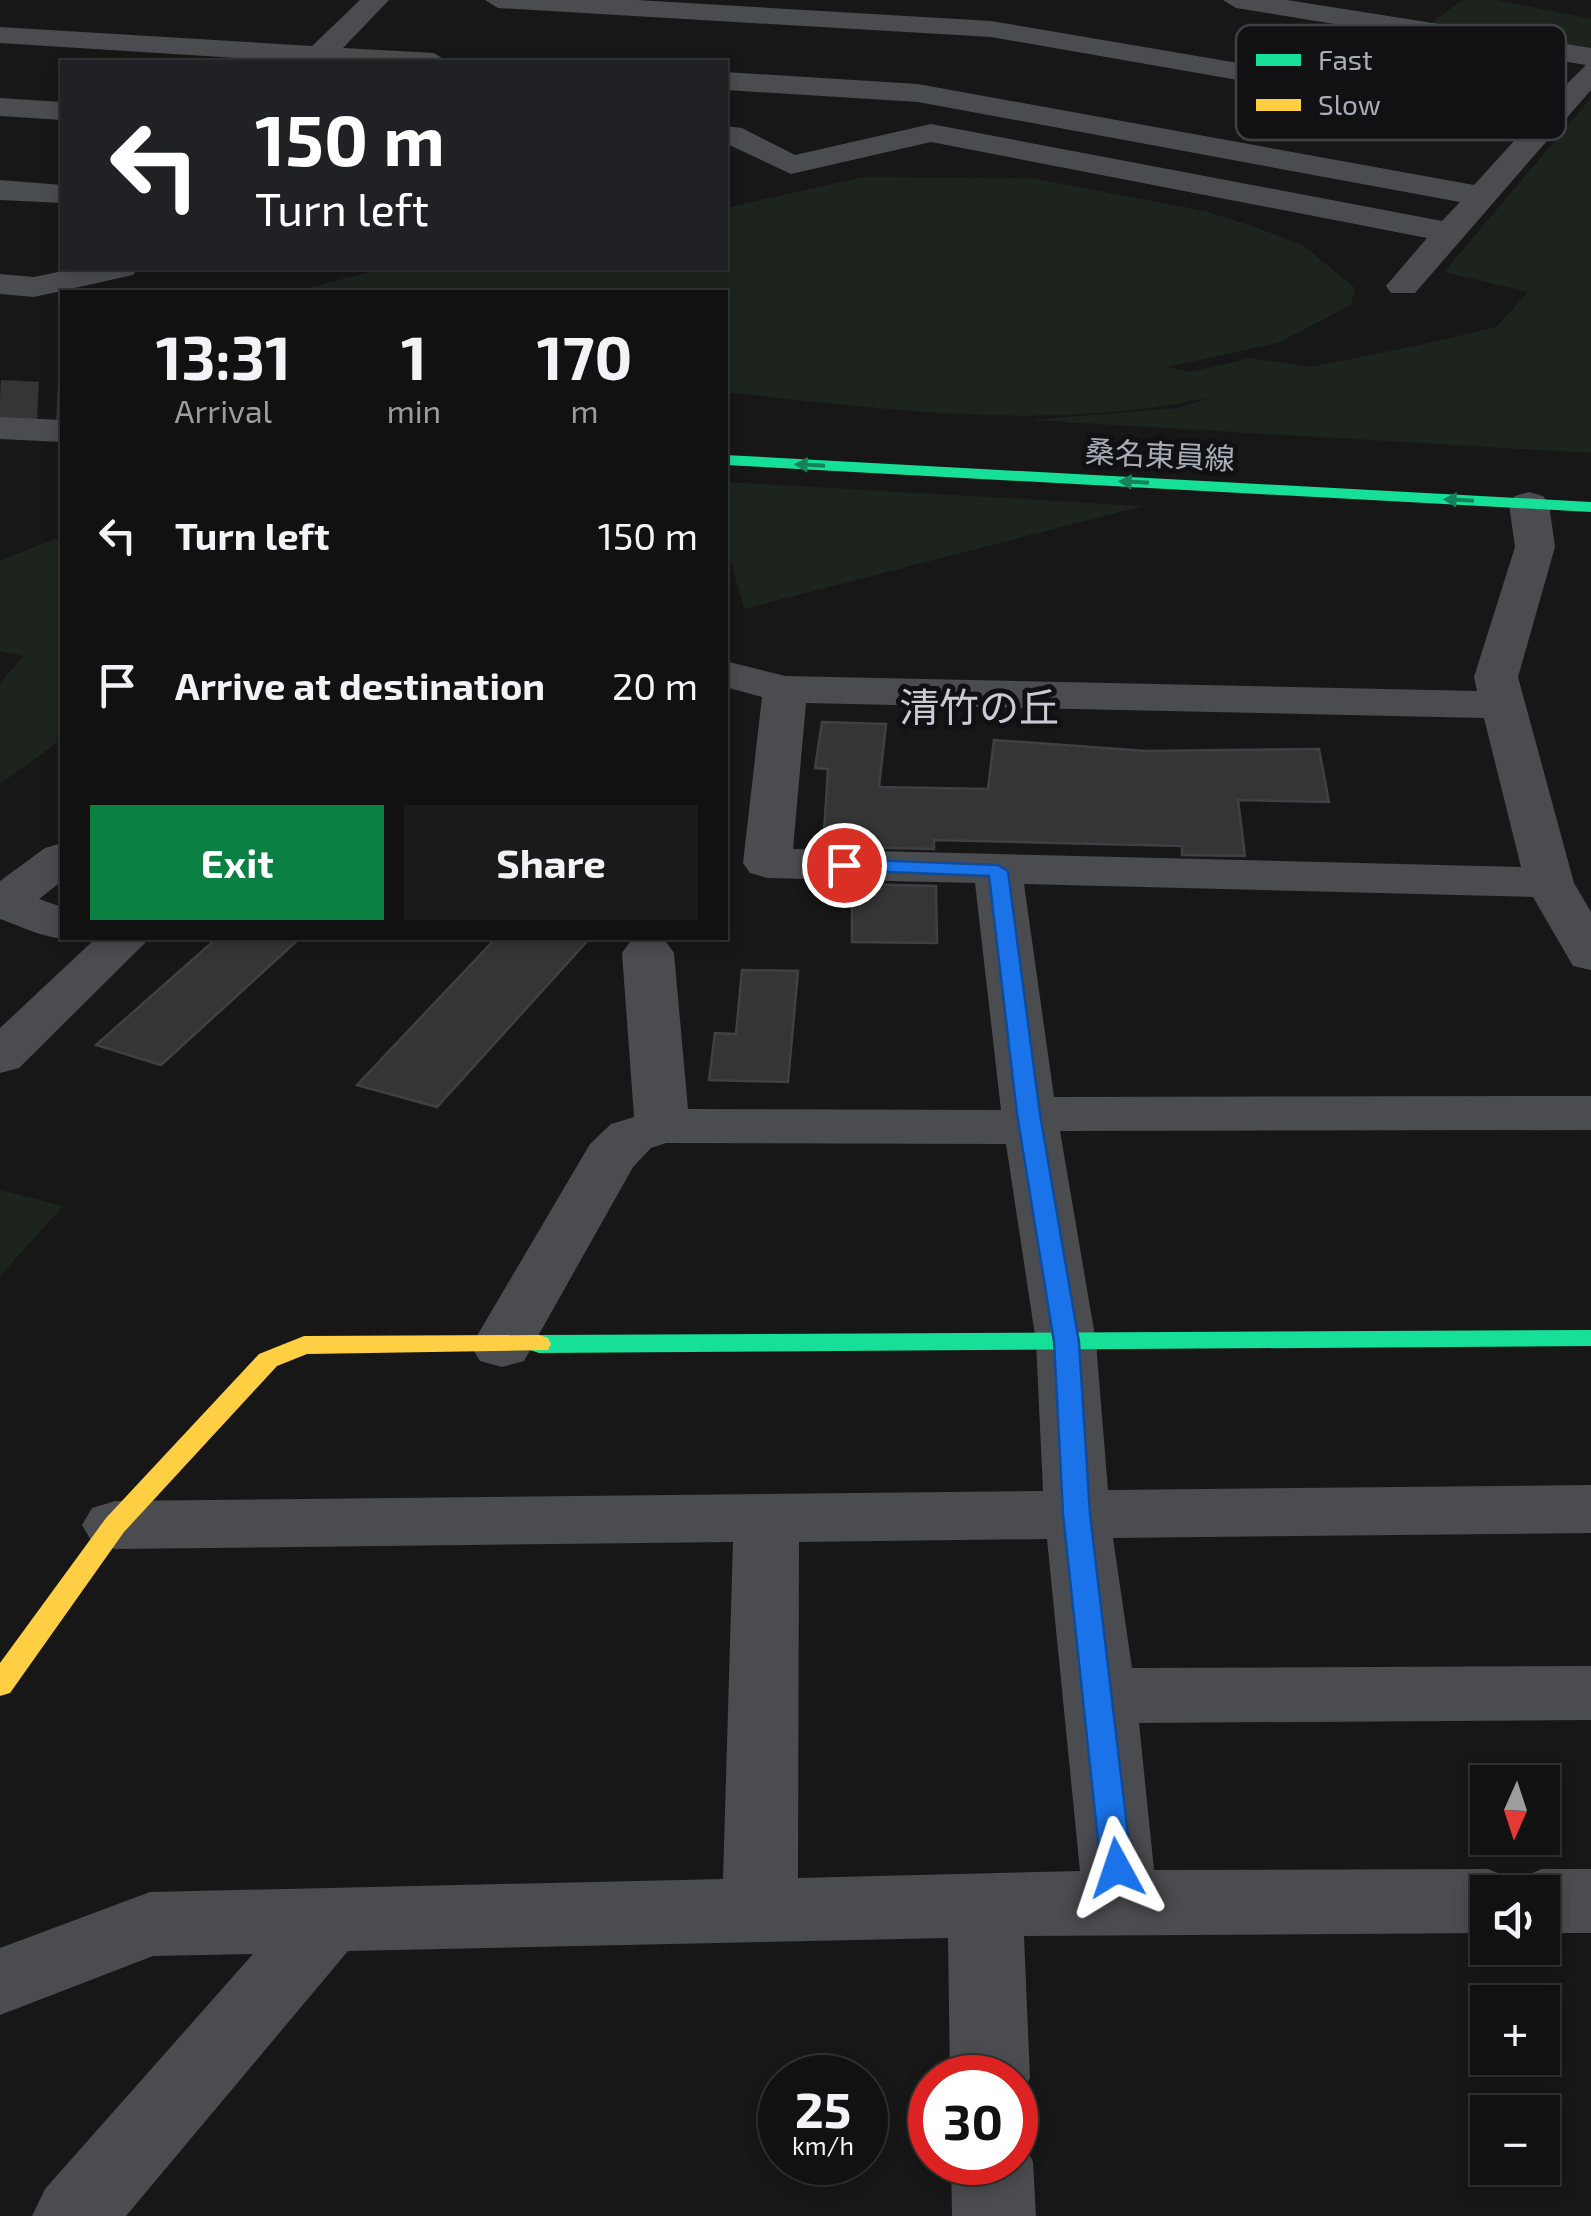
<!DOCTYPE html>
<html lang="en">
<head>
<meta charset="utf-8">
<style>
  :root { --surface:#111; --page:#1a1a1a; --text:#f1f3f6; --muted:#9c9d9f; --line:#303131; --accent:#0b8043 }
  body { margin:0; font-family:"Exo 2","Noto Sans JP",sans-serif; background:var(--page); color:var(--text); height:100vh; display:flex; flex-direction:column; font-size:38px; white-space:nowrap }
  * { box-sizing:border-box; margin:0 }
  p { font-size:32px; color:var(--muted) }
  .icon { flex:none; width:55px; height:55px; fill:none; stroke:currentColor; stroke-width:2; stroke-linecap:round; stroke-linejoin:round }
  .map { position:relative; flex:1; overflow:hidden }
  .sheet { position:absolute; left:60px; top:290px; width:668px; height:650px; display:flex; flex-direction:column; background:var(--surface); border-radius:0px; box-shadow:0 5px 15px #0003,0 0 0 2px var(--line) }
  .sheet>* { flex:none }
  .hud { position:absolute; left:60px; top:60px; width:668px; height:210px; border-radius:0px; box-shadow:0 5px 15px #0003,0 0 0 2px var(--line); background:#202124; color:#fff; overflow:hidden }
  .needle { width:65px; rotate:183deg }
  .fabs { position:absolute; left:1470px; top:1765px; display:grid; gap:20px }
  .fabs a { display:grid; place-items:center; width:90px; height:90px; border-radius:0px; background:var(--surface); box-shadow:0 5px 15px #0003,0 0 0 2px var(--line); font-size:50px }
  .speed { position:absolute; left:758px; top:2055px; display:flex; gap:20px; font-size:50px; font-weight:700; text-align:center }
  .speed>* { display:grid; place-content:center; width:130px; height:130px; border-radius:50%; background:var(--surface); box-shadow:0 5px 15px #0003,0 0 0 2px var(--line); line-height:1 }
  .speed small { font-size:25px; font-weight:400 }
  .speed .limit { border:15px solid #d22; background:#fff; color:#111 }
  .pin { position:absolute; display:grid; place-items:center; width:85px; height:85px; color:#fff; margin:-42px; border:5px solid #fff; border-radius:50%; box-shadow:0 2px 10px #0007 }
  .me { position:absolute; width:110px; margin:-55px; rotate:355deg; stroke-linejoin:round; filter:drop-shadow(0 0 8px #0008) }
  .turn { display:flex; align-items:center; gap:35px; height:210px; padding:0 30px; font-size:45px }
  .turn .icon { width:130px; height:130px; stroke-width:2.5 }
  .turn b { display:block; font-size:70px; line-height:85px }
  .eta { display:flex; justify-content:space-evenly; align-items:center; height:170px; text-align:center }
  .eta b { font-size:60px; font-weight:700; line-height:70px }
  .action { display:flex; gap:20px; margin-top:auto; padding:20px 30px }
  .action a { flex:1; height:115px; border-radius:0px; background:var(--accent); color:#fff; font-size:40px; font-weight:700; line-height:115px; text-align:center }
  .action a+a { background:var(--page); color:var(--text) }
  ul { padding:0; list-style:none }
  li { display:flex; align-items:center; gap:30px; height:150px; padding:0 30px }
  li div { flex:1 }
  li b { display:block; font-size:38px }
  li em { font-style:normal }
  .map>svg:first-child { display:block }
  .green { fill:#1d241e }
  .building { fill:#353536; stroke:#3f4043; stroke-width:2.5 }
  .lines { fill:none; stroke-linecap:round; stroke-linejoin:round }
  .secondary-tunnel { stroke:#343537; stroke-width:38; stroke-dasharray:38 19; stroke-linecap:butt }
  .street { fill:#4b4c50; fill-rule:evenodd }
  .fast { fill:#16e098; fill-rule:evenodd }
  .slow { fill:#ffcf43; fill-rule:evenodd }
  .oneway { fill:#14835c }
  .route { fill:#1a73e8; stroke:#114b97; stroke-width:2.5 }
  .labels { text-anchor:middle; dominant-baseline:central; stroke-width:10; stroke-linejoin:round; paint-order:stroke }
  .far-street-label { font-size:30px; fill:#a8adb8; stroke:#111113 }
  .quarter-label { font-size:40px; fill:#c9ccd4; stroke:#111113 }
  .key { fill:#111113; stroke:#3e4045; stroke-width:2.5 }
  .key-label { font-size:28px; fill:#a8adb8 }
</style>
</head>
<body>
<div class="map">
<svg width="1591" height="2216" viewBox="0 0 1591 2216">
  <rect width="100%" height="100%" fill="#171717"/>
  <g class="green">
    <path d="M1462 0H1496L1591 19V50L1431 23Z"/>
    <path d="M1591 98V453L1031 420 1177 408 1211 397C1051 433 885 409 725 392V292H293L384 268H725V209L739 205 864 177 1031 178 1205 211 1258 228 1304 246 1355 288 1351 305 1278 343 1166 367 1191 372 1250 358 1311 367 1420 345 1496 327 1528 292 1444 272Z"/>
    <path d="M725 482 1143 506 744 609 730 559 725 556Z"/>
    <path d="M62 536V739L0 784V683L24 656 0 651V561Z"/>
    <path d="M0 1190 63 1206 0 1276Z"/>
  </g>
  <g class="building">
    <path d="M822 722 886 724 879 787 988 789 994 740 1146 751 1319 749 1329 802 1238 800 1245 856 1182 855V846L934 840V849L852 847V833L824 832 828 769 815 768Z"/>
    <path d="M852 884 936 886 937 943 852 942Z"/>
    <path d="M217 938H300L161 1065 96 1045Z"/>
    <path d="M496 938H590L437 1107 357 1085Z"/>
    <path d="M742 970 798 971 788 1082 709 1080 715 1033 736 1034Z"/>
  </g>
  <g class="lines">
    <path class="secondary-tunnel" d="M0 399 62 402"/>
    <g class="street">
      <path d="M360 0H389L343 48 434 53 448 62H298L0 43V27L312 46Z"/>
      <path d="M485 0H637L991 21 1537 114 1586 65 1236 8 1223 0H1287L1591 48V90L1415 293H1391L1386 286 1427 238 931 142 791 174 725 143V126L742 128 795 155 931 124 1442 221 1460 202 918 102 725 90V72L918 84 1474 185 1524 130 991 37 498 8Z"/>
      <path d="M0 98 62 102V120L0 116Z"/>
      <path d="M0 180 62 185V203L0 200Z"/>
      <path d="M77 268H138L133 275 34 297 0 294V274L34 277Z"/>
      <path d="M0 417 62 420V442L0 439Z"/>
      <path d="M1529 492 1543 496 1549 504 1555 547 1518 677 1574 883 1591 912V970L1573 966 1533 897 1024 884 1054 1097 1591 1096V1130L1060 1131 1096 1342 1108 1490 1591 1485V1533L1113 1538 1132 1668 1591 1666V1720L1139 1723 1154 1870 1488 1869 1515 1880 1542 1869H1591V1933H1542V1892H1488V1933L1024 1936 1030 2078 1015 2104V2078H950L948 1938 348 1951 126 2216H32L45 2189 253 1954 153 1956 0 2015V1948L150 1892 723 1879 733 1542 115 1549 92 1542 82 1525 92 1508 115 1501 1043 1491 1036 1342 1006 1144 666 1143 651 1148 633 1167 524 1361 502 1367 480 1361 471 1346 590 1144 611 1124 634 1117 622 953 630 942 648 938 666 942 674 953 688 1109 1001 1110 975 883 767 878 750 873 743 863 762 697 725 687V661L785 676 1477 691 1474 677 1515 547 1509 504 1515 496ZM806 703 1484 718 1521 867 793 849ZM1047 1539 1080 1871 798 1878 799 1542Z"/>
      <path d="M62 843V881L39 899 62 907V938H68C46 940 21 926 0 919V881L45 848Z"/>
      <path d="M96 938H150L19 1068 0 1073V1028Z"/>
      <path d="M1015 2133 1021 2136 1033 2162 1036 2216H952L951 2162H1015Z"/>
    </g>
    <g class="fast">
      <path d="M725 455 1591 502V512L725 465Z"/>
      <path d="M1591 1330V1346L539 1353 530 1350 527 1344 530 1338 539 1335Z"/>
    </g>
    <path class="slow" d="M539 1335 548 1338 551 1344 548 1350 307 1354 277 1366 124 1532 10 1693 0 1696V1663L106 1518 259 1354 304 1336Z"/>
  </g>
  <defs><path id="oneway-solid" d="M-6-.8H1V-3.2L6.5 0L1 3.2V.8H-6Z" transform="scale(2.5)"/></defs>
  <g class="oneway">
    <use href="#oneway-solid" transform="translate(810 465) rotate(-177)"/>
    <use href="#oneway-solid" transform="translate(1134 482) rotate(-177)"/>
    <use href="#oneway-solid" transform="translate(1459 500) rotate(-177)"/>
  </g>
  <path class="route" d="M844 859 998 865 1008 871 1040 1114 1079 1342 1090 1514 1132 1868 1128 1877 1117 1880 1106 1877 1101 1868 1063 1514 1054 1342 1017 1114 989 876 837 870V861Z"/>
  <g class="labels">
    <g class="far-street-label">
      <text transform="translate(1160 454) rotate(3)">桑名東員線</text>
    </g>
    <g class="quarter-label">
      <text x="979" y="706">清竹の丘</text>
    </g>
  </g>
  <rect x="1236" y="25" width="330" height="115" rx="15" class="key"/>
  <rect x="1256" y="54" width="45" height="12" fill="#16e098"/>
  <rect x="1256" y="99" width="45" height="12" fill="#ffcf43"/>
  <g class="key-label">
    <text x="1318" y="70">Fast</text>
    <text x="1318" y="115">Slow</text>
  </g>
</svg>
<div class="fabs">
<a><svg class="needle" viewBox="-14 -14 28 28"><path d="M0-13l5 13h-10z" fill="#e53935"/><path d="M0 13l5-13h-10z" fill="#9c9d9f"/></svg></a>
<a><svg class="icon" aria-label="sound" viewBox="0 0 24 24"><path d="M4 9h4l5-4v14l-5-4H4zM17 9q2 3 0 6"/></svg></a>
<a>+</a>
<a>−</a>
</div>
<div class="speed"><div>25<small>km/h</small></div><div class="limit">30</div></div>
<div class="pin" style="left:844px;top:865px;background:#d93025"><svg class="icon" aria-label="arrive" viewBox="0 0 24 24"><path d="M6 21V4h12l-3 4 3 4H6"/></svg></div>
<svg class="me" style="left:1117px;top:1868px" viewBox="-20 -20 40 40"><path d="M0-17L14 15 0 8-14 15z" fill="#1a73e8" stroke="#fff" stroke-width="4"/></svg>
<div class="hud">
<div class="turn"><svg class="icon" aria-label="left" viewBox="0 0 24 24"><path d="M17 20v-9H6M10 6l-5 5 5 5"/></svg><div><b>150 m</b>Turn left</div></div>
</div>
<section class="sheet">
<div class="eta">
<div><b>13:31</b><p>Arrival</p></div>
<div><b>1</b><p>min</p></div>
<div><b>170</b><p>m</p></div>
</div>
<ul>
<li><svg class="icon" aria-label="left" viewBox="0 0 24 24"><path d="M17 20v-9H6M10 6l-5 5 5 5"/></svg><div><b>Turn left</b></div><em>150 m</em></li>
<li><svg class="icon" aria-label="arrive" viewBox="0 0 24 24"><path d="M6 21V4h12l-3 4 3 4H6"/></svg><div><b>Arrive at destination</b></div><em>20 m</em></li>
</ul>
<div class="action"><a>Exit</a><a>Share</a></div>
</section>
</div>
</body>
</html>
